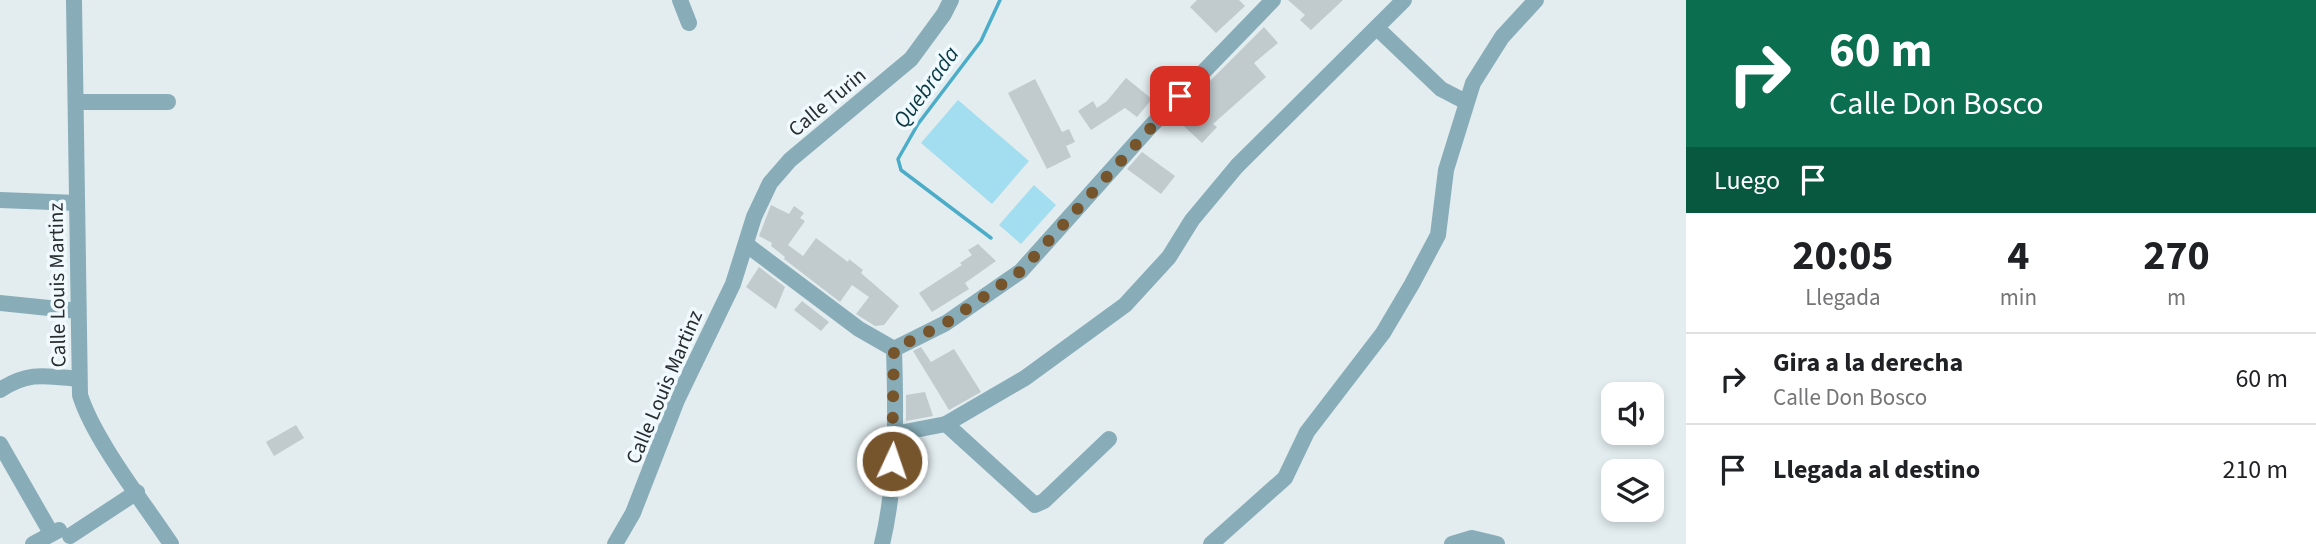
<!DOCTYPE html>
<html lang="es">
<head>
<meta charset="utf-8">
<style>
  :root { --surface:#fff; --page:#f6f6f6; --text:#202124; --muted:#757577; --line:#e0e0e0 }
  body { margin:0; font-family:"Source Sans 3",sans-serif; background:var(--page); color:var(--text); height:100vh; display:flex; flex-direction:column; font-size:26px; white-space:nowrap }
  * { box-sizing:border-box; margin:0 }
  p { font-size:23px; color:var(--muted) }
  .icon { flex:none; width:38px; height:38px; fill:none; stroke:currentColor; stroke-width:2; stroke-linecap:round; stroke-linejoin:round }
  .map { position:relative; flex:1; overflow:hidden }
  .side { display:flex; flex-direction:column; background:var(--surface); width:630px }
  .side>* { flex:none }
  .banner { background:#0b6e4f; color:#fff; overflow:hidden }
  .buttons { position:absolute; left:1601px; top:382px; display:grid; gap:14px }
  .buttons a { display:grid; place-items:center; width:63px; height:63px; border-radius:14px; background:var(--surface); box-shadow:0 4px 10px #0003; font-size:35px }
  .pin { position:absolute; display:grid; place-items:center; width:60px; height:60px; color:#fff; margin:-30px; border-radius:14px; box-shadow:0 4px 10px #0006 }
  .me { position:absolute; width:77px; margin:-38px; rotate:3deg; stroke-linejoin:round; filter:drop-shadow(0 0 5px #0008) }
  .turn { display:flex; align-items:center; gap:24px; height:147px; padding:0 28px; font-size:32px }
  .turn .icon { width:91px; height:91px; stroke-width:2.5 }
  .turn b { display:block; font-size:49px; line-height:60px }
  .then { display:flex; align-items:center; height:66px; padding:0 28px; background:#0003; gap:14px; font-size:26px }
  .eta { display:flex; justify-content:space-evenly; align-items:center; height:119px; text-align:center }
  .eta b { font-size:42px; font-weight:700; line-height:49px }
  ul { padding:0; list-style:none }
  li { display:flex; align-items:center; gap:21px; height:91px; padding:0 28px; border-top:2px solid var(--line) }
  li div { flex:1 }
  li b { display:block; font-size:26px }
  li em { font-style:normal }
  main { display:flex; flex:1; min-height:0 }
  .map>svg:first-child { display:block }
  .green { fill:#a2ddf0 }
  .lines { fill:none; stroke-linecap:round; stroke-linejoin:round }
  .stream { stroke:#4cadc8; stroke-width:3.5 }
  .building { fill:#c1cbce }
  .minor { stroke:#88adb9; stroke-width:16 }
  .route { stroke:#76542c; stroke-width:12; stroke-dasharray:0 21.6 }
  .labels { text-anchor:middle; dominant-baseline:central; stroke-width:7; stroke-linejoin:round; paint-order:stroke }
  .street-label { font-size:21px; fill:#292d2e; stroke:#f0fafe }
  .water-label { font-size:23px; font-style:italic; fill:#0a3843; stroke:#f0fafe }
</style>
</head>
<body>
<main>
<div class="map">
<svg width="1686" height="544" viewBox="0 0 1686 544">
  <rect width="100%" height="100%" fill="#e3edf0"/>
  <g class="green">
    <path d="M958 100 1029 161 992 204 921 143Z"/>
    <path d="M1034 185 1056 205 1021 244 999 225Z"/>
  </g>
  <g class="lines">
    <path class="stream" d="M991 238 901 170 898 159 918 124 981 41 1000 0"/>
  </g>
  <g class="building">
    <path d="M1197 0H1239L1245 6 1216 33 1190 7Z"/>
    <path d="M1288 0H1343L1311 30 1300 20 1305 15Z"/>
    <path d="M1264 27 1278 43 1254 63 1266 77 1213 124 1217 127 1202 143 1174 117Z"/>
    <path d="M1126 78 1152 99 1137 117 1125 108 1091 130 1078 111 1093 101 1097 108 1107 101Z"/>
    <path d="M1035 79 1062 132 1069 129 1075 142 1066 146 1071 157 1047 169 1008 93Z"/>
    <path d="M1142 152 1175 176 1161 194 1127 169Z"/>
    <path d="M771 205 789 214 794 206 804 213 800 218 805 221 788 245 803 256 816 238 848 262 849 259 863 270 861 273 899 306 884 325 875 326 856 314 869 297 852 285 840 302 784 259 785 257 771 246 772 243 759 236Z"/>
    <path d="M978 244 996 261 965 283 969 289 932 312 919 293 962 265 960 263 972 255 968 250Z"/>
    <path d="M759 267 785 287 776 309 746 287Z"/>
    <path d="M802 301 829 322 821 331 794 310Z"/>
    <path d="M921 347 931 362 954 349 981 392 949 410 913 351Z"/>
    <path d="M925 392 933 416 906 421V395Z"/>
    <path d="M296 425 304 438 274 456 266 442Z"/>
  </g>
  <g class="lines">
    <g class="minor">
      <path d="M74 0 80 395C94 440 144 503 171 544"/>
      <path d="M680 0 689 23"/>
      <path d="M1377 28 1441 89 1466 102"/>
      <path d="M76 102H168"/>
      <path d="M0 200 77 203"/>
      <path d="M747 245 859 329 894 349"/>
      <path d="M0 303 78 311"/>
      <path d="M0 390C29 371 46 376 79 379"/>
      <path d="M946 424 1035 505 1044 501 1109 439"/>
      <path d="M894 434 946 424 1025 378 1125 305 1169 257 1192 220 1237 166 1404 0"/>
      <path d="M0 444 51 533"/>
      <path d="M70 536 137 492"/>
      <path d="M33 544 59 530"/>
      <path d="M615 544 633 513 677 400 733 284 754 217 770 183 790 160 911 59 944 14 951 0"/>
      <path d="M882 544C897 482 896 412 894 349L946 323 1021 271 1149 128 1273 0"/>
      <path d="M1211 544 1285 478 1307 432 1383 333 1412 284 1438 235 1446 170 1473 83 1502 37 1536 0"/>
      <path d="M1452 544 1472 538 1497 544"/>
    </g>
  </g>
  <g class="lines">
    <path class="route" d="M892 461 894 349 946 323 1021 271 1180 96"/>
  </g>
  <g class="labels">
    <g class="street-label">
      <text transform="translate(827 102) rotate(-40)">Calle Turin</text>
      <text transform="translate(57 285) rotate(-91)">Calle Louis Martinz</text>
      <text transform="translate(664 387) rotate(-67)">Calle Louis Martinz</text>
    </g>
    <g class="water-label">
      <text transform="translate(926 87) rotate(-54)">Quebrada</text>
    </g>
  </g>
</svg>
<div class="buttons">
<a><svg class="icon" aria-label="sound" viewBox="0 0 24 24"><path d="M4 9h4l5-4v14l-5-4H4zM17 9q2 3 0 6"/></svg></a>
<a><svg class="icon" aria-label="layers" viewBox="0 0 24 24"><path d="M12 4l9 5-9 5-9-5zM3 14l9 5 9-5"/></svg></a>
</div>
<div class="pin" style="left:1180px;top:96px;background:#d93025"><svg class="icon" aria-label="arrive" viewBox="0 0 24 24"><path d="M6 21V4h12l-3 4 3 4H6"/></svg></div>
<svg class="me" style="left:892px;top:461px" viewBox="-20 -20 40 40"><circle r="17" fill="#76542c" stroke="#fff" stroke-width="3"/><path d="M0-11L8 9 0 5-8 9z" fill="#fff"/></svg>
</div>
<section class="side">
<div class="banner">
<div class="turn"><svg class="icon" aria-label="right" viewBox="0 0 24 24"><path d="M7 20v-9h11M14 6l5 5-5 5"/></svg><div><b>60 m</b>Calle Don Bosco</div></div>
<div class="then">Luego<svg class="icon" aria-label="arrive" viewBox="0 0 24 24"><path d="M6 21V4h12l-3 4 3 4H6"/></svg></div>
</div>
<div class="eta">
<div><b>20:05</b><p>Llegada</p></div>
<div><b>4</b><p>min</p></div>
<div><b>270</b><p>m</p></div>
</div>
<ul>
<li><svg class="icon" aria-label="right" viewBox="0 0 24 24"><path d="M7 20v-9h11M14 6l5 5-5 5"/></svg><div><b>Gira a la derecha</b><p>Calle Don Bosco</p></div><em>60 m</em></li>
<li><svg class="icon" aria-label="arrive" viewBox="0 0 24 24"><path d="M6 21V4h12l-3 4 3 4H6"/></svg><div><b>Llegada al destino</b></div><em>210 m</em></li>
</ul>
</section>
</main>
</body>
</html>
